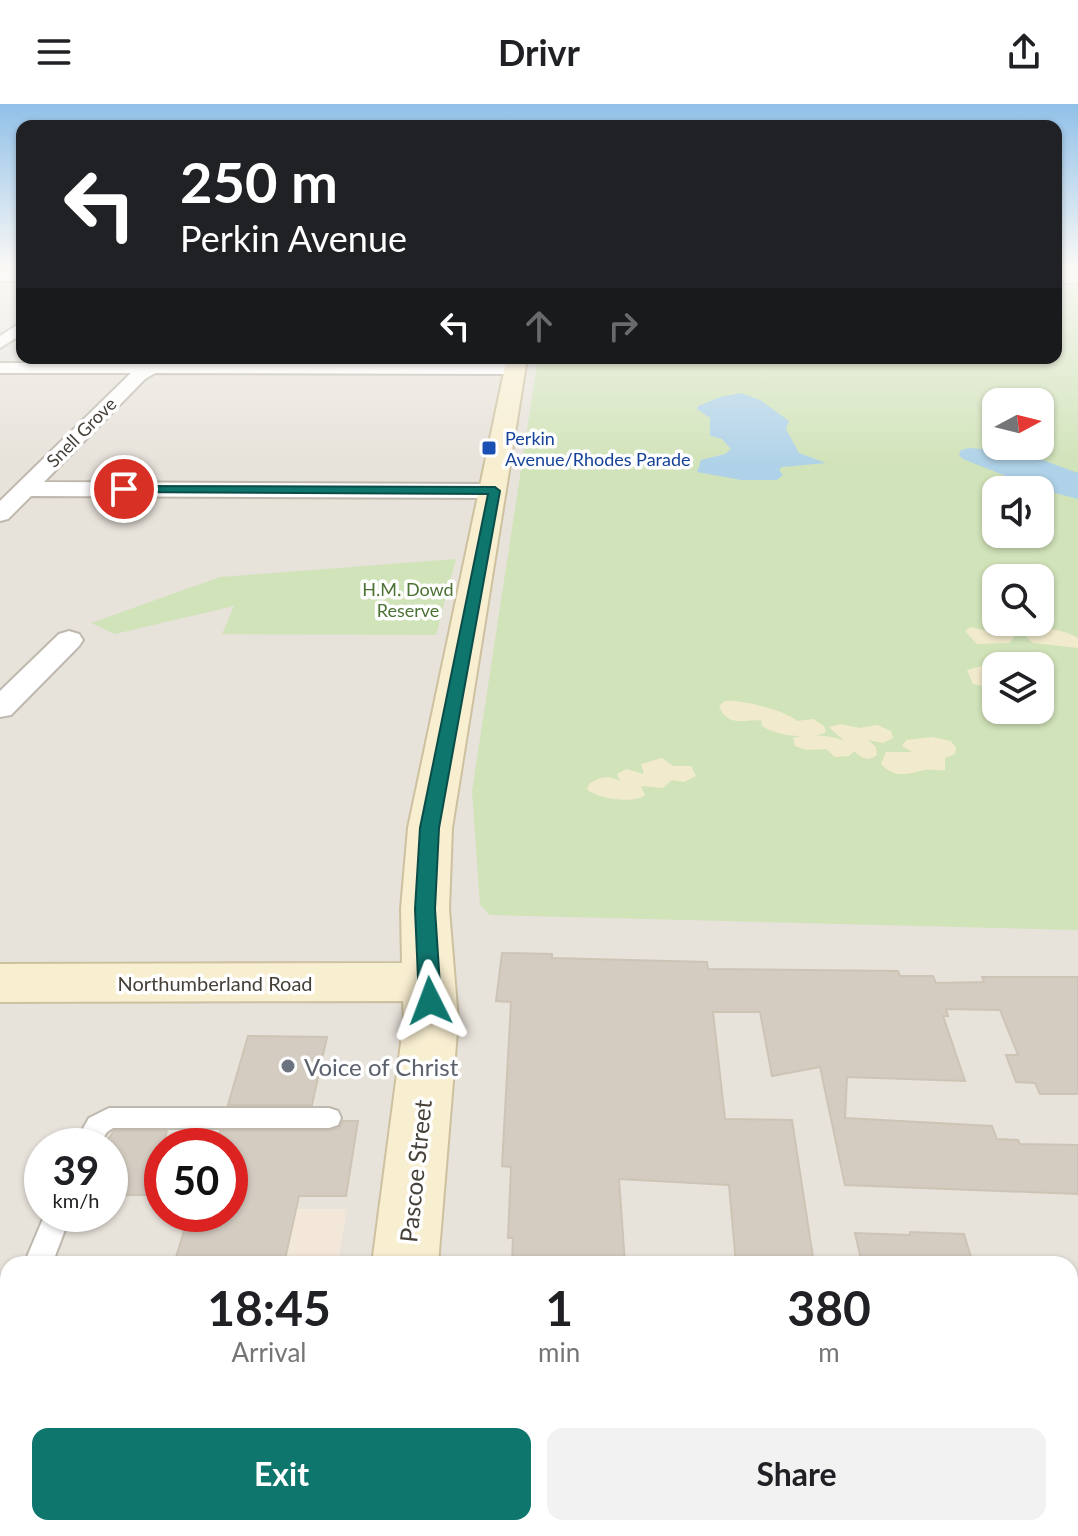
<!DOCTYPE html>
<html lang="en">
<head>
<meta charset="utf-8">
<style>
  :root { --surface:#fff; --page:#f2f2f2; --text:#202124; --muted:#757577; --accent:#0f766e }
  body { margin:0; font-family:Lato,sans-serif; background:var(--page); color:var(--text); height:100vh; display:flex; flex-direction:column; font-size:30px; white-space:nowrap }
  * { box-sizing:border-box; margin:0 }
  p { font-size:26px; color:var(--muted) }
  .icon { flex:none; width:44px; height:44px; fill:none; stroke:currentColor; stroke-width:2; stroke-linecap:round; stroke-linejoin:round }
  .map { position:relative; flex:1; overflow:hidden }
  .side { position:absolute; left:0px; top:1152px; width:1078px; height:280px; display:flex; flex-direction:column; background:var(--surface); border-radius:24px 24px 0 0; box-shadow:0 2px 6px #0004 }
  .side>* { flex:none }
  .guide { position:absolute; left:16px; top:16px; width:1046px; height:244px; border-radius:16px; box-shadow:0 2px 6px #0004; background:#202124; color:#fff; overflow:hidden }
  .needle { width:52px; rotate:83deg }
  .buttons { position:absolute; left:982px; top:284px; display:grid; gap:16px }
  .buttons a { display:grid; place-items:center; width:72px; height:72px; border-radius:16px; background:var(--surface); box-shadow:0 2px 6px #0004; font-size:40px }
  .speed { position:absolute; left:24px; top:1024px; display:flex; gap:16px; font-size:40px; font-weight:700; text-align:center }
  .speed>* { display:grid; place-content:center; width:104px; height:104px; border-radius:50%; background:var(--surface); box-shadow:0 2px 6px #0004; line-height:1 }
  .speed small { font-size:20px; font-weight:400 }
  .speed .limit { border:12px solid #d22; background:#fff; color:#111 }
  .pin { position:absolute; display:grid; place-items:center; width:68px; height:68px; color:#fff; margin:-34px; border:4px solid #fff; border-radius:50%; box-shadow:0 2px 8px #0007 }
  .me { position:absolute; width:88px; margin:-44px; rotate:357deg; stroke-linejoin:round; filter:drop-shadow(0 0 6px #0008) }
  .turn { display:flex; align-items:center; gap:28px; height:168px; padding:0 32px; font-size:36px }
  .turn .icon { width:104px; height:104px; stroke-width:2.5 }
  .turn b { display:block; font-size:56px; line-height:68px }
  .lanes { display:flex; align-items:center; height:76px; padding:0 32px; background:#0003; justify-content:center; gap:40px; direction:ltr }
  .lanes .off { opacity:.35 }
  .eta { display:flex; justify-content:space-evenly; align-items:center; height:136px; text-align:center }
  .eta b { font-size:48px; font-weight:700; line-height:56px }
  .primary-button { display:flex; gap:16px; margin-top:auto; padding:16px 32px }
  .primary-button a { flex:1; height:92px; border-radius:16px; background:var(--accent); color:#fff; font-size:32px; font-weight:700; line-height:92px; text-align:center }
  .primary-button a+a { background:var(--page); color:var(--text) }
  header { display:flex; justify-content:space-between; align-items:center; height:104px; padding:0 32px; background:var(--surface); font-size:36px; font-weight:700 }
  .map>svg:first-child { display:block }
  .residential { fill:#e7e2da; fill-rule:evenodd }
  .commercial { fill:#f2e7d9 }
  .green { fill:#d1e3b9; fill-rule:evenodd }
  .sand { fill:#f2eacc }
  .water { fill:#afd2e8 }
  .building { fill:#d4ccc1; stroke:#cec4b6; stroke-width:2 }
  .lines { fill:none; stroke-linecap:round; stroke-linejoin:round }
  .lane-casing { stroke:#beb8ae; stroke-width:4 }
  .street-casing { stroke:#beb8ae; stroke-width:4 }
  .secondary-casing { stroke:#cdc1a0; stroke-width:4 }
  .lane { fill:#fff; fill-rule:evenodd }
  .street { fill:#fff; fill-rule:evenodd }
  .secondary { fill:#f8eed0; fill-rule:evenodd }
  .route { fill:#0f766e; stroke:#0a4d48; stroke-width:2 }
  .transit-dot { fill:#1a4fb4; stroke:#fff; stroke-width:3 }
  .worship-dot { fill:#6b7280; stroke:#fff; stroke-width:3 }
  .labels { text-anchor:middle; dominant-baseline:central; stroke-width:7; stroke-linejoin:round; paint-order:stroke }
  .far-street-label { font-size:18px; fill:#474139; stroke:#fff }
  .far-transit-label { font-size:18px; fill:#164399; stroke:#fff; text-anchor:start }
  .far-park-label { font-size:18px; fill:#4c7233; stroke:#fff }
  .street-label { font-size:20px; fill:#474139; stroke:#fff }
  .near-worship-label { font-size:24px; fill:#5b616d; stroke:#fff; text-anchor:start }
  .near-street-label { font-size:24px; fill:#474139; stroke:#fff }
</style>
</head>
<body>
<header><svg class="icon" aria-label="menu" viewBox="0 0 24 24"><path d="M4 6h16M4 12h16M4 18h16"/></svg>Drivr<svg class="icon" aria-label="share" viewBox="0 0 24 24"><path d="M12 15V3M7 8l5-5 5 5M5 13v7h14v-7"/></svg></header>
<div class="map">
<svg width="1078" height="1432" viewBox="0 0 1078 1432">
  <rect width="100%" height="100%" fill="#f3f1eb"/>
  <path class="residential" d="M0 162H22V254H1056V162H1078V1432H0ZM996 298H1040V342H996ZM996 386H1040V430H996ZM996 474H1040V518H996ZM996 562H1040V606H996ZM42 1042H110V1110H42ZM162 1042H230V1110H162ZM8 1160H1070V1424H8Z"/>
  <g class="commercial">
    <path d="M230 1105H347L338 1160H203Z"/>
    <path d="M8 1266V1424H292L291 1432H0V1287Z"/>
  </g>
  <g class="green">
    <path d="M1056 179H1078V826L490 811 480 801 472 687 538 254H1056ZM996 298H1040V342H996ZM996 386H1040V430H996ZM996 474H1040V518H996ZM996 562H1040V606H996Z"/>
    <path d="M456 455 436 531 222 530 234 502 115 530 91 519 220 473Z"/>
  </g>
  <g class="sand">
    <path d="M970 523 988 527 992 524 1011 528 1014 533 1009 539 977 540 965 527Z"/>
    <path d="M1030 525C1048 524 1063 525 1078 534V544L1033 539 1024 531Z"/>
    <path d="M981 562 996 564V585L973 580 967 566Z"/>
    <path d="M725 597C739 595 788 607 797 617L813 615 824 622 826 628C811 636 776 632 762 622L761 616C744 616 727 623 719 602Z"/>
    <path d="M841 620 859 624 877 621 891 627 893 634 883 639 868 636 876 643 877 651C867 658 862 654 854 647L849 652 835 653 826 645 806 646 795 642 793 634C810 630 830 631 844 637L829 623Z"/>
    <path d="M932 633 951 637 956 644 955 650 945 654V666C938 667 931 665 925 666 908 670 895 675 881 660L886 648H912L902 642 906 636Z"/>
    <path d="M662 654 673 662H691L696 672 684 678 672 676 663 684 641 682 645 691C635 700 596 695 587 685L589 680C601 672 609 671 620 677L617 670 626 665 644 670 641 660Z"/>
  </g>
  <g class="water">
    <path d="M741 289 760 296 789 317 786 325 799 349 826 359 782 363 779 366 783 371 777 376H741L697 368 701 356 725 350 731 345 722 335 710 332V314L697 305 698 302 720 293Z"/>
    <path d="M969 344 1021 348 1078 369V395L1036 384 963 355 959 351 961 346Z"/>
  </g>
  <g class="building">
    <path d="M502 849 552 850V854L707 858 708 865 898 867 900 872H933L936 879 984 878 982 873H1078V990H1040L1035 979 1016 978 1006 951H1018L1000 906 946 905 948 912H943L965 977 847 973 845 1014 992 1022 997 1035 1018 1036 1020 1040 1078 1041V1090L845 1081 820 963 772 972 760 908H713L725 1015 792 1016 814 1160H736L729 1081 619 1075 625 1160H512L513 1134H508L511 1063 502 1062 511 898 496 897Z"/>
    <path d="M248 932 327 933 312 1001H228Z"/>
    <path d="M343 1017H358L346 1092H299L284 1160H174L189 1110H230V1042H216L220 1027H329L339 1024Z"/>
    <path d="M114 1027H167L162 1042V1091H110V1042H103Z"/>
    <path d="M910 1128 964 1130 973 1160H862L855 1129 910 1131Z"/>
  </g>
  <g class="lines">
    <g class="lane-casing">
      <g id="lane">
        <path d="M109 1004H329L338 1007 341 1014 338 1021 329 1024H113L107 1028 98 1042H73L89 1014Z"/>
        <path d="M45 1110H71L52 1160H24Z"/>
        <path d="M8 1221V1266L0 1269V1224Z"/>
      </g>
    </g>
    <g class="street-casing">
      <g id="street">
        <path d="M1060 162 1078 164V174Z"/>
        <rect x="0" y="169" width="22" height="8"/>
        <path d="M22 218V230L0 244V232Z"/>
        <path d="M158 256 165 259 515 260 524 265 515 270 155 269 145 275 44 378 495 380 506 387 495 394 31 392 8 415 0 417V397L131 269H0V259H149Z"/>
        <path d="M69 527 79 530 83 536 79 542 11 611 0 613V587L59 530Z"/>
      </g>
    </g>
    <g class="secondary-casing">
      <g id="secondary">
        <rect x="1056" y="169" width="22" height="10"/>
        <path d="M507 254H527L452 724 449 805 458 916 438 1160H372L404 916 403 897 0 898V860L402 859 401 805 408 724Z"/>
        <path d="M337 1424H417L416 1432H336Z"/>
      </g>
    </g>
    <use href="#lane" class="lane"/>
    <use href="#street" class="street"/>
    <use href="#secondary" class="secondary"/>
  </g>
  <linearGradient id="sky" x2="0" y2="1"><stop stop-color="#91c0e8"/><stop offset="0.45" stop-color="#faf9f6"/><stop offset="1" stop-color="#faf9f6" stop-opacity="0"/></linearGradient>
  <rect width="1078" height="362" fill="url(#sky)"/>
  <path class="route" d="M124 382 495 383 500 387 439 724 435 805 441 897 438 903H423L419 897 415 805 420 724 488 390 120 388V383Z"/>
  <rect class="transit-dot" x="481" y="336" width="16" height="16" rx="4"/>
  <circle class="worship-dot" cx="288" cy="962" r="8"/>
  <g class="labels">
    <g class="far-street-label">
      <text transform="translate(81 328) rotate(-45)">Snell Grove</text>
    </g>
    <g class="far-transit-label">
      <text x="505" y="334">Perkin<tspan x="505" dy="21">Avenue/Rhodes Parade</tspan></text>
    </g>
    <g class="far-park-label">
      <text x="408" y="485">H.M. Dowd<tspan x="408" dy="21">Reserve</tspan></text>
    </g>
    <g class="street-label">
      <text x="215" y="879">Northumberland Road</text>
    </g>
    <g class="near-worship-label">
      <text x="304" y="962">Voice of Christ</text>
    </g>
    <g class="near-street-label">
      <text transform="translate(415 1067) rotate(-84)">Pascoe Street</text>
    </g>
  </g>
</svg>
<div class="buttons">
<a><svg class="needle" viewBox="-14 -14 28 28"><path d="M0-13l5 13h-10z" fill="#e53935"/><path d="M0 13l5-13h-10z" fill="#757577"/></svg></a>
<a><svg class="icon" aria-label="sound" viewBox="0 0 24 24"><path d="M4 9h4l5-4v14l-5-4H4zM17 9q2 3 0 6"/></svg></a>
<a><svg class="icon" aria-label="search" viewBox="0 0 24 24"><circle cx="10" cy="10" r="6"/><path d="M15 15l6 6"/></svg></a>
<a><svg class="icon" aria-label="layers" viewBox="0 0 24 24"><path d="M12 4l9 5-9 5-9-5zM3 14l9 5 9-5"/></svg></a>
</div>
<div class="speed"><div>39<small>km/h</small></div><div class="limit">50</div></div>
<div class="pin" style="left:124px;top:385px;background:#d93025"><svg class="icon" aria-label="arrive" viewBox="0 0 24 24"><path d="M6 21V4h12l-3 4 3 4H6"/></svg></div>
<svg class="me" style="left:430px;top:897px" viewBox="-20 -20 40 40"><path d="M0-17L14 15 0 8-14 15z" fill="#0f766e" stroke="#fff" stroke-width="4"/></svg>
<div class="guide">
<div class="turn"><svg class="icon" aria-label="left" viewBox="0 0 24 24"><path d="M17 20v-9H6M10 6l-5 5 5 5"/></svg><div><b>250 m</b>Perkin Avenue</div></div>
<div class="lanes"><svg class="icon" aria-label="left" viewBox="0 0 24 24"><path d="M17 20v-9H6M10 6l-5 5 5 5"/></svg><svg class="icon off" aria-label="ahead" viewBox="0 0 24 24"><path d="M12 20V5M6 11l6-6 6 6"/></svg><svg class="icon off" aria-label="right" viewBox="0 0 24 24"><path d="M7 20v-9h11M14 6l5 5-5 5"/></svg></div>
</div>
<section class="side">
<div class="eta">
<div><b>18:45</b><p>Arrival</p></div>
<div><b>1</b><p>min</p></div>
<div><b>380</b><p>m</p></div>
</div>
<div class="primary-button"><a>Exit</a><a>Share</a></div>
</section>
</div>
</body>
</html>
